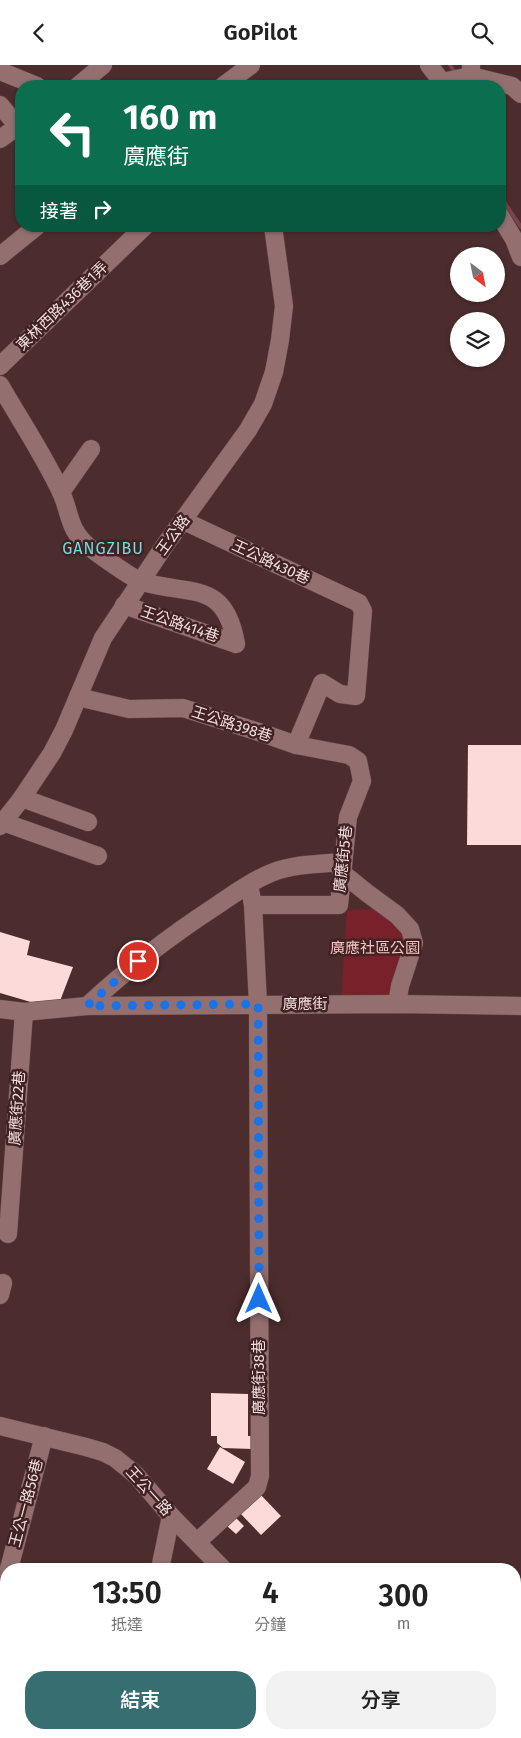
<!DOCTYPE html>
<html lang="zh-TW">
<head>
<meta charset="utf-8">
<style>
  :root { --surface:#fff; --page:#f2f2f2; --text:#222; --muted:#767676; --accent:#376e71 }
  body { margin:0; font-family:"Fira Sans","Noto Sans TC",sans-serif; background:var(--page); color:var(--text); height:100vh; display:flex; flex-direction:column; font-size:19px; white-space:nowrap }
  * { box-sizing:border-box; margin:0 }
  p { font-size:16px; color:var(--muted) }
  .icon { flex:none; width:28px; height:28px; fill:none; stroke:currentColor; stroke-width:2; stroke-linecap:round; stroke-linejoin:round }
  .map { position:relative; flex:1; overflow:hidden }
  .panel { position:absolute; left:0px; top:1498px; width:521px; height:176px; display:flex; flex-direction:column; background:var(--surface); border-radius:20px 20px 0 0; box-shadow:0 1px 4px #0004 }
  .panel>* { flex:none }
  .hud { position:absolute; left:15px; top:15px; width:491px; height:152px; border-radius:20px; box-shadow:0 1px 4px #0004; background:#0b6e4f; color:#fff; overflow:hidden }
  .needle { width:32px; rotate:148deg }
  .tools { position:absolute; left:450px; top:182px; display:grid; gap:10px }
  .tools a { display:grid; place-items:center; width:55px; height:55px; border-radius:50%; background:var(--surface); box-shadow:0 1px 4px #0004; font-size:25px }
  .pin { position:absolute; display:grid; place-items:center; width:42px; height:42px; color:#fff; margin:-21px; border:2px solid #fff; border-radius:50%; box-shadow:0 1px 5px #0007 }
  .me { position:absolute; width:55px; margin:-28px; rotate:0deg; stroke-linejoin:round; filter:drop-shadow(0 0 4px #0008) }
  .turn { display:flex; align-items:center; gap:18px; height:105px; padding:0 25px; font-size:22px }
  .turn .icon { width:65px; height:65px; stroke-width:2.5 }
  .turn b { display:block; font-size:35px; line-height:42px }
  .then { display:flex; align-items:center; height:48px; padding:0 25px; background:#0003; gap:10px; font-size:19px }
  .eta { display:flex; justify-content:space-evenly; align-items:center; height:85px; text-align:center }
  .eta b { font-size:30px; font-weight:600; line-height:35px }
  .button { display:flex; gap:10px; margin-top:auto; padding:10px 25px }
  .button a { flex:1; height:58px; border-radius:20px; background:var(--accent); color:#fff; font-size:20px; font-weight:600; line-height:58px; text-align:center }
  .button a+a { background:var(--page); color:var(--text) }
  header { display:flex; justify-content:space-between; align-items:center; height:65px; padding:0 25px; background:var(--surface); font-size:22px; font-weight:600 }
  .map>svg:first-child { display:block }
  .green { fill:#79212b }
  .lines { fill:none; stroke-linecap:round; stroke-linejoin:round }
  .stream { stroke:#78434b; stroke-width:4 }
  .building { fill:#fcdada }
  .minor-casing { stroke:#634849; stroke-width:19 }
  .minor { stroke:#946f6f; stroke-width:18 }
  .route { stroke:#1a73e8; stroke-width:9; stroke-dasharray:0 16.2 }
  .labels { text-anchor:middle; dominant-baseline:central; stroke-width:5; stroke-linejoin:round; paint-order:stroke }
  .street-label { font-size:15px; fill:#f1dcdc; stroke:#412223 }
  .park-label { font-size:15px; fill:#f5c1c0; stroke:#412223 }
  .neighbourhood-label { font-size:16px; letter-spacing:1px; fill:#70dce0; stroke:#412223 }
</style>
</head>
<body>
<header><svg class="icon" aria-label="back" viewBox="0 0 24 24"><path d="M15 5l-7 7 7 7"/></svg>GoPilot<svg class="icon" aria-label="search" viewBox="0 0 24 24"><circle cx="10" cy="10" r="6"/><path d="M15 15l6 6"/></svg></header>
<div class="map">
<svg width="521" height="1673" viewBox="0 0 521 1673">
  <rect width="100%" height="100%" fill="#4c2c2d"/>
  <path class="green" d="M376 844C386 850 397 856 403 867 411 885 396 918 388 935L341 934 347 845Z"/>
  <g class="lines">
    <g class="stream">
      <path d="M450 0 456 9"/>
      <path d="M500 131 521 162"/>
    </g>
  </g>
  <g class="building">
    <path d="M468 680H521V780H467Z"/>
    <path d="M0 867 30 876 27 890 73 902 60 936 41 940 0 928Z"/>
    <path d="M211 1328 248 1329V1371H252V1384L223 1383 217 1378V1371H211Z"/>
    <path d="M220 1382 245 1397 233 1419 207 1404Z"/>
    <path d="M259 1428 281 1451 261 1470 239 1447Z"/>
    <path d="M236 1453 244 1461 236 1469 227 1461Z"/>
    <path d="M294 1668H336L331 1673H300Z"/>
  </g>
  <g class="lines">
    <g class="minor-casing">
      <g id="minor">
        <path d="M429 0 442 17V21"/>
        <path d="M471 0V11L512 21 521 29"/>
        <path d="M0 6 37 21"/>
        <path d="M442 17 471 11"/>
        <path d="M78 21 103 0"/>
        <path d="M223 21 251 0"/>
        <path d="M0 40 21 65"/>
        <path d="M0 74 21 59"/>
        <path d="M500 151 514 174 521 192"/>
        <path d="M0 191 37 161"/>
        <path d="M0 301 145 161"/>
        <path d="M0 320C20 355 43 389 60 425 71 447 67 464 89 482 97 488 134 515 143 517 192 531 225 515 236 579L124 540"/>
        <path d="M61 427 91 384"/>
        <path d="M184 456 359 538 363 546 356 631 340 629 322 618 296 680"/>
        <path d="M78 632 129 644 183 643 265 669 296 680 349 690 358 696 362 716 348 752 339 840H253"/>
        <path d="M22 733 88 757"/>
        <path d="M3 757 98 791"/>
        <path d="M0 761 22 733 52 688 64 665 103 573 165 480 248 365 263 339 274 307 280 275 284 241 273 161"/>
        <path d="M341 807 367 828 397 850 410 864 414 878 400 921 397 939"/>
        <path d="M87 941C127 904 170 871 216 841 234 829 251 816 271 808 294 799 318 799 342 797"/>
        <path d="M0 944 24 947 87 941 397 939 521 941"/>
        <path d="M8 1169 24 947"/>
        <path d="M0 1230 3 1218"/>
        <path d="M0 1361 86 1382 103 1387 115 1393 136 1410 171 1451 223 1504"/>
        <path d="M197 1477 257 1422 260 1411 258 939 253 840 249 820"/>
        <path d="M9 1504 44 1371"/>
        <path d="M160 1504 171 1451"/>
        <path d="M0 1532 6 1514"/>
        <path d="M428 1668 441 1673"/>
        <path d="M124 1673 125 1668"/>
      </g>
    </g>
    <use href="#minor" class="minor"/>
  </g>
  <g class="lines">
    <path class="route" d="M138 896 87 941 258 939 259 1234"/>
  </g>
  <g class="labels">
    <g class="street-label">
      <text transform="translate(62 241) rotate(-44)">東林西路436巷1弄</text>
      <text transform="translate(173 470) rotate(-54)">王公路</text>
      <text transform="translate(271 497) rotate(25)">王公路430巷</text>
      <text transform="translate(180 559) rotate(19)">王公路414巷</text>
      <text transform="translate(232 659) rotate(18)">王公路398巷</text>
      <text transform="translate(343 794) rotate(-84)">廣應街5巷</text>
      <text x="305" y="939">廣應街</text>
      <text transform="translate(17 1043) rotate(-86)">廣應街22巷</text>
      <text transform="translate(259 1312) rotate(-90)">廣應街38巷</text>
      <text transform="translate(149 1426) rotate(48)">王公一路</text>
      <text transform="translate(26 1438) rotate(-75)">王公一路56巷</text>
    </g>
    <g class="park-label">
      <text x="375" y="883">廣應社區公園</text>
    </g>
    <g class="neighbourhood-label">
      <text x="103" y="483">GANGZIBU</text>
    </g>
  </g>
</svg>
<div class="tools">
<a><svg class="needle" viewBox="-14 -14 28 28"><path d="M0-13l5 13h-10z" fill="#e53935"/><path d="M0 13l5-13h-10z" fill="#767676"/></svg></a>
<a><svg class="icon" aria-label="layers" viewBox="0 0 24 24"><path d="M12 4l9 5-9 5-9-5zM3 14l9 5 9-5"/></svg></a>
</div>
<div class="pin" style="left:138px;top:896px;background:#d93025"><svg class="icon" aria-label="arrive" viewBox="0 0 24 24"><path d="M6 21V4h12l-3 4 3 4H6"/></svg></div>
<svg class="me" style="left:259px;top:1234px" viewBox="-20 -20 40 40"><path d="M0-17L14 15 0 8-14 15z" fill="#1a73e8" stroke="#fff" stroke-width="4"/></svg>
<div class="hud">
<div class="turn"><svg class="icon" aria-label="left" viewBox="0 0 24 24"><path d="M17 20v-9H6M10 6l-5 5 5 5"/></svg><div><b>160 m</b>廣應街</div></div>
<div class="then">接著<svg class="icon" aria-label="right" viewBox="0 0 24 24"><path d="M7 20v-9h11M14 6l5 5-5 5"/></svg></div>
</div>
<section class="panel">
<div class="eta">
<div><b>13:50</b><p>抵達</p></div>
<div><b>4</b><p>分鐘</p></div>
<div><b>300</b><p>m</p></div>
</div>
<div class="button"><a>結束</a><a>分享</a></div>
</section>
</div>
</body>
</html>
